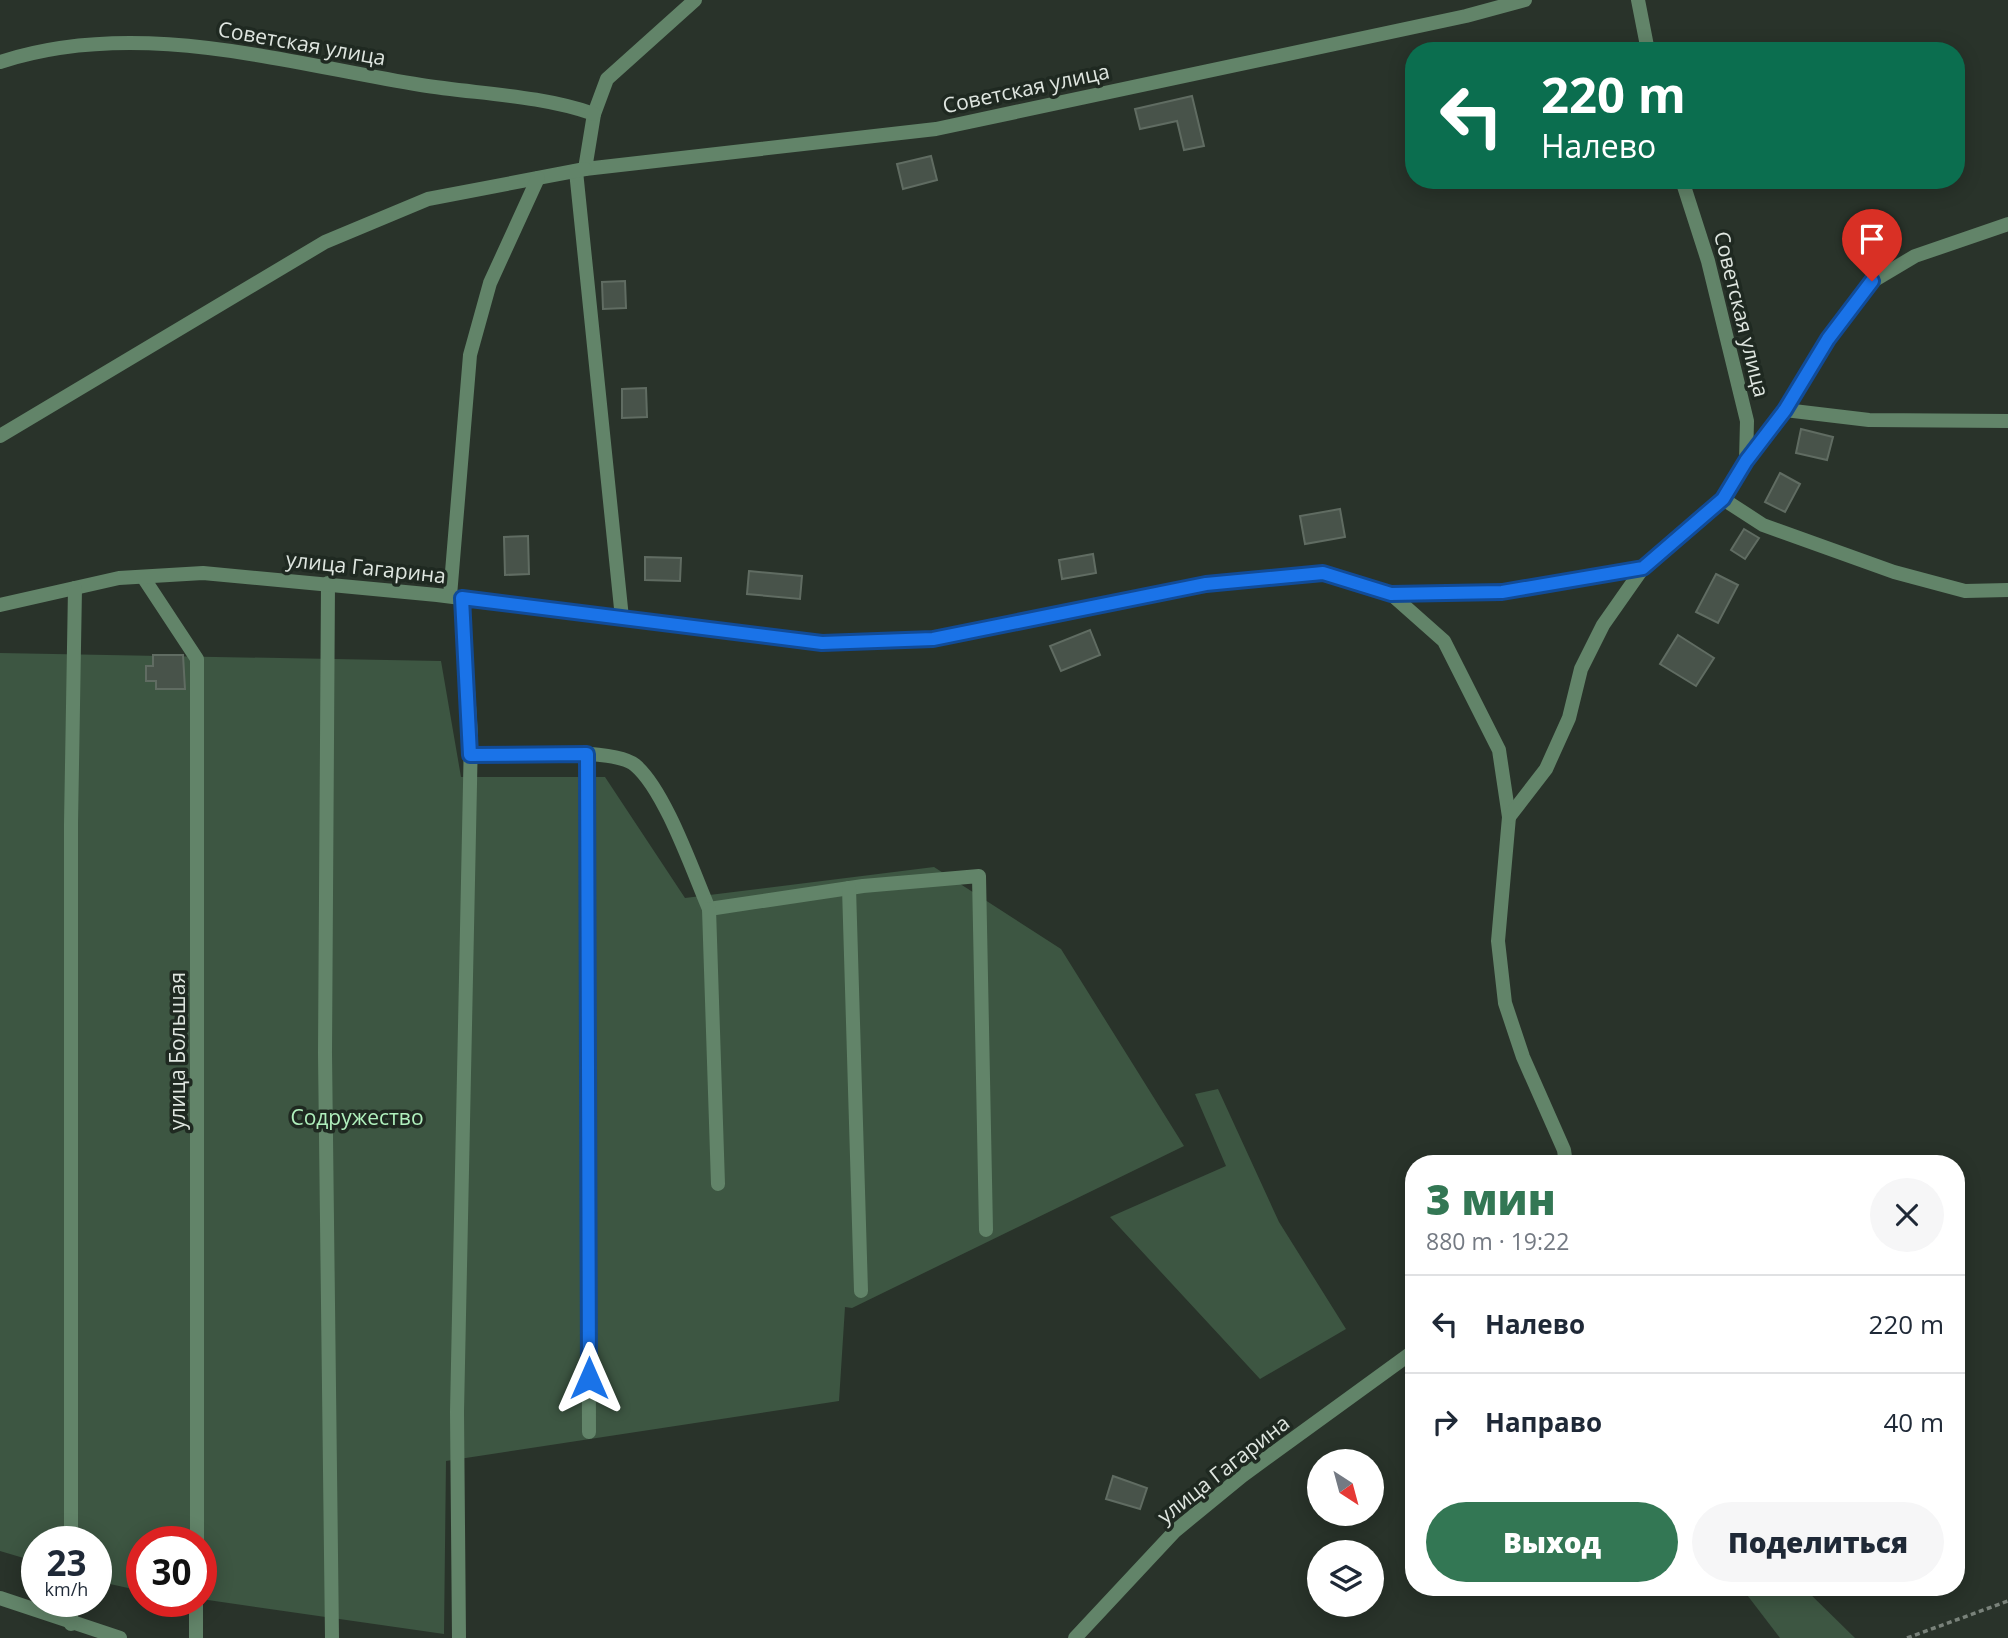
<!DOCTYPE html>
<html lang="ru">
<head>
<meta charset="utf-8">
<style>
  :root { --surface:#fff; --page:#f6f6f7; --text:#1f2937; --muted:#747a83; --line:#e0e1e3; --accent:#337754 }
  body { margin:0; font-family:"Open Sans",sans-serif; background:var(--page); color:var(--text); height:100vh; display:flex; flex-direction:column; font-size:26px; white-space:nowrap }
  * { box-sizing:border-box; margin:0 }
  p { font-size:23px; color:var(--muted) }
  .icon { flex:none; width:38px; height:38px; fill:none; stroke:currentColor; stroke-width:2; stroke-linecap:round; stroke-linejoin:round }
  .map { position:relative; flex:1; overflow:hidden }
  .sheet { position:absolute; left:1405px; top:1155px; width:560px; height:441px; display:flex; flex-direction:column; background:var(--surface); border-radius:28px; box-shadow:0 4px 18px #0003 }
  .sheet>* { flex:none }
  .top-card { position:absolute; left:1405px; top:42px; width:560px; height:147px; border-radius:28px; box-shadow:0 4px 18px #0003; background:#0b6e4f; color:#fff; overflow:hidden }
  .needle { width:46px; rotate:144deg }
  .controls { position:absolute; left:1307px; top:1449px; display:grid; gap:14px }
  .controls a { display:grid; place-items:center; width:77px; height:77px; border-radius:50%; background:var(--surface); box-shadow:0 4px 18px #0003; font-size:35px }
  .speed { position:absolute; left:21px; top:1526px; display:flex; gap:14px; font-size:35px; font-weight:700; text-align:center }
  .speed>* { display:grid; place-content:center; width:91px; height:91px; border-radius:50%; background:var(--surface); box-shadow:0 4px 18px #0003; line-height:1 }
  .speed small { font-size:18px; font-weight:400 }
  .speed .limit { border:10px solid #d22; background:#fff; color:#111 }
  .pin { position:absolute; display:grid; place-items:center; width:60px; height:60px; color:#fff; margin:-72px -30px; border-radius:50% 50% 50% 0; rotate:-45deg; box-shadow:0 0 7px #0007 }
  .pin .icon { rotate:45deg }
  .me { position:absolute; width:77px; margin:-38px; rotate:0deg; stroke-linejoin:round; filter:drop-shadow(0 0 5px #0008) }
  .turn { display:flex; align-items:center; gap:24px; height:147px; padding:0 21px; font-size:32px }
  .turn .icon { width:91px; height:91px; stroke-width:2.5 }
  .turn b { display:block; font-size:49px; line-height:60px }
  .round { display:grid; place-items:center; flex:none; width:74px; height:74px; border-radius:37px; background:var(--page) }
  .overview { display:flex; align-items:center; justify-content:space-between; height:119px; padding:0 21px }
  h1 { font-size:42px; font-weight:800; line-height:52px; color:var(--accent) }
  .cta { display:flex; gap:14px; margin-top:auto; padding:14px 21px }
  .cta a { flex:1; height:80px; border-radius:42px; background:var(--accent); color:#fff; font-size:28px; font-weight:800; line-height:80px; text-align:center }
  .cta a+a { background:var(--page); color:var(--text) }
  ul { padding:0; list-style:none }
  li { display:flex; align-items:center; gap:21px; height:98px; padding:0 21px; border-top:2px solid var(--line) }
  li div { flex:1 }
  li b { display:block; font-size:26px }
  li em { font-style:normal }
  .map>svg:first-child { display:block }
  .green { fill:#3d5642 }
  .building { fill:#48534a; stroke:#606c62; stroke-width:2 }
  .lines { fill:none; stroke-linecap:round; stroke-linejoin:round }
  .path { stroke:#79827a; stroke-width:3.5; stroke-dasharray:5 3.5; stroke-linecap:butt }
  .street { stroke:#628469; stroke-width:14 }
  .route-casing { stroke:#114b97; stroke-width:18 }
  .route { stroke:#1a73e8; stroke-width:12 }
  .labels { text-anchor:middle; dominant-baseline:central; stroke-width:7; stroke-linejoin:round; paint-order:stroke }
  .street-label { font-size:21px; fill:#dfe6e0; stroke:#1f2921 }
  .park-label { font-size:21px; fill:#b0f0bd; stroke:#1f2921 }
</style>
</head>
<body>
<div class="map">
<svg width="2008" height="1638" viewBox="0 0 2008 1638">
  <rect width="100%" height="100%" fill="#29332a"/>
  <g class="green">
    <path d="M0 653 441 661 461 777H605L685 898 934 867 1061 949 1184 1146 852 1308 845 1307 839 1401 446 1461 444 1634 201 1599V1542H142V1591L96 1581V1542H37V1562L0 1551Z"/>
    <path d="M1218 1089 1279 1222 1346 1329 1260 1379 1110 1217 1226 1166 1195 1094Z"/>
    <path d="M1741 1587H1803L1855 1638H1780Z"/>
  </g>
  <g class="building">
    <path d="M1192 96 1204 146 1184 150 1177 121 1140 129 1135 109Z"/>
    <path d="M931 156 937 180 903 189 897 164Z"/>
    <path d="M625 281 626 308 603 309 602 282Z"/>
    <path d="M646 388 647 417 622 418V389Z"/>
    <path d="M1801 429 1833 437 1827 460 1796 453Z"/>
    <path d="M1780 473 1800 484 1785 512 1765 502Z"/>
    <path d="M1340 509 1345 537 1305 544 1300 516Z"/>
    <path d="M1744 529 1759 538 1745 559 1731 550Z"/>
    <path d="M528 536 529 574 505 575 504 537Z"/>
    <path d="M1093 554 1096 573 1062 579 1059 560Z"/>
    <path d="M645 557 681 558 680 581 645 580Z"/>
    <path d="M749 571 802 576 800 599 747 594Z"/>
    <path d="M1716 574 1738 585 1718 623 1696 612Z"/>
    <path d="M1090 630 1100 655 1061 671 1050 646Z"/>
    <path d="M1678 635 1714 658 1696 686 1660 664Z"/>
    <path d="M153 655H183L185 689H156V681H146V666H153Z"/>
    <path d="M1113 1476 1147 1488 1140 1509 1106 1499Z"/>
  </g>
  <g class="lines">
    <path class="path" d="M1907 1638 2008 1601"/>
    <g class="street">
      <path d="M695 0 607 79 594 114 585 169 936 129 1466 16 1525 0"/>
      <path d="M1638 0 1648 51"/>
      <path d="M0 62C138 17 284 63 421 85 478 94 540 95 594 114"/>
      <path d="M576 171 622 618"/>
      <path d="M1682 180 1708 261 1747 421 1746 461"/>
      <path d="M1785 410 1869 420 2008 421"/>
      <path d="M0 436 325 242 428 199 585 169"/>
      <path d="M1723 499 1763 525 1894 572 1965 591 2008 590"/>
      <path d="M143 577 197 659V1542"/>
      <path d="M328 583 325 1053 332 1638"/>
      <path d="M1391 594 1502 592 1643 568 1723 499 1746 461 1785 410 1828 339 1873 281 1915 256 2008 224"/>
      <path d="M450 596 470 355 490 283 538 178"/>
      <path d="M0 605 119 578 203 573 437 595 822 643 933 639 1206 584 1323 574 1391 594 1444 641 1499 750 1509 817 1498 941 1505 1003 1523 1057 1564 1150 1566 1164"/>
      <path d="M587 754 589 1432"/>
      <path d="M470 755C504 755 612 746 635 765 665 790 693 872 709 909L863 886 979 876 986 1230"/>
      <path d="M1509 817 1546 769 1569 718 1581 669 1603 625 1643 568"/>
      <path d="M849 888 861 1291"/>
      <path d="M709 909 718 1184"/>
      <path d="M71 1542V824L75 588"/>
      <path d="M0 1598 120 1638"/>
      <path d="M71 1624V1601"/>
      <path d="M196 1638V1601"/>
      <path d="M459 1638 457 1412 471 736 462 598"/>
      <path d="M1075 1638 1175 1531 1242 1476 1414 1351"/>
    </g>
  </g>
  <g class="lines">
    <g class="route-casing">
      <path id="route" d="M589 1378 587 754 470 755 462 598 822 643 933 639 1206 584 1323 573 1391 594 1502 592 1643 568 1723 499 1746 461 1785 410 1828 339 1872 281"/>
    </g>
    <use href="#route" class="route"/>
  </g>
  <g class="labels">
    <g class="street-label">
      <text transform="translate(302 43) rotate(10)">Советская улица</text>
      <text transform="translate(1026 88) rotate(-12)">Советская улица</text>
      <text transform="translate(1742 314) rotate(76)">Советская улица</text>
      <text transform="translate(366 567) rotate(6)">улица Гагарина</text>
      <text transform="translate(177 1051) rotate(-90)">улица Большая</text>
      <text transform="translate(1223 1469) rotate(-38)">улица Гагарина</text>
    </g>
    <g class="park-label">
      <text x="357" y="1117">Содружество</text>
    </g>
  </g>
</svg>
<div class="controls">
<a><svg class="needle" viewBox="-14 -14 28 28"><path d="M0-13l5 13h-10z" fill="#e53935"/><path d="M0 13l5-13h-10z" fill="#747a83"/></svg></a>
<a><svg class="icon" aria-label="layers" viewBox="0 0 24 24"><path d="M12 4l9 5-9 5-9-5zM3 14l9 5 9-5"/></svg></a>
</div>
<div class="speed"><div>23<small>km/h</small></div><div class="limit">30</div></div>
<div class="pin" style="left:1872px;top:281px;background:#d93025"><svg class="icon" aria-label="arrive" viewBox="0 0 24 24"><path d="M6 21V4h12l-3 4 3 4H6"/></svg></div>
<svg class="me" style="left:589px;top:1378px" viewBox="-20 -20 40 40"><path d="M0-17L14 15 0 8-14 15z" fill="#1a73e8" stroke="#fff" stroke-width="4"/></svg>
<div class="top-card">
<div class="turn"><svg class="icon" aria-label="left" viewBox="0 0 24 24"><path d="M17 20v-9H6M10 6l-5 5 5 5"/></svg><div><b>220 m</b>Налево</div></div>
</div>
<section class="sheet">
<div class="overview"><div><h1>3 мин</h1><p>880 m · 19:22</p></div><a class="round"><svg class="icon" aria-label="close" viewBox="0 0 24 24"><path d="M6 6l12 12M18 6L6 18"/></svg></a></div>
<ul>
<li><svg class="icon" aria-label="left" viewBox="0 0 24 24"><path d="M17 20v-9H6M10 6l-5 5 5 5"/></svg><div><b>Налево</b></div><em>220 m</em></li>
<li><svg class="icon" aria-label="right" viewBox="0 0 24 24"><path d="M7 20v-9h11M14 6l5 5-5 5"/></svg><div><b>Направо</b></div><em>40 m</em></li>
</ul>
<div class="cta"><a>Выход</a><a>Поделиться</a></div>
</section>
</div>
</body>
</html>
